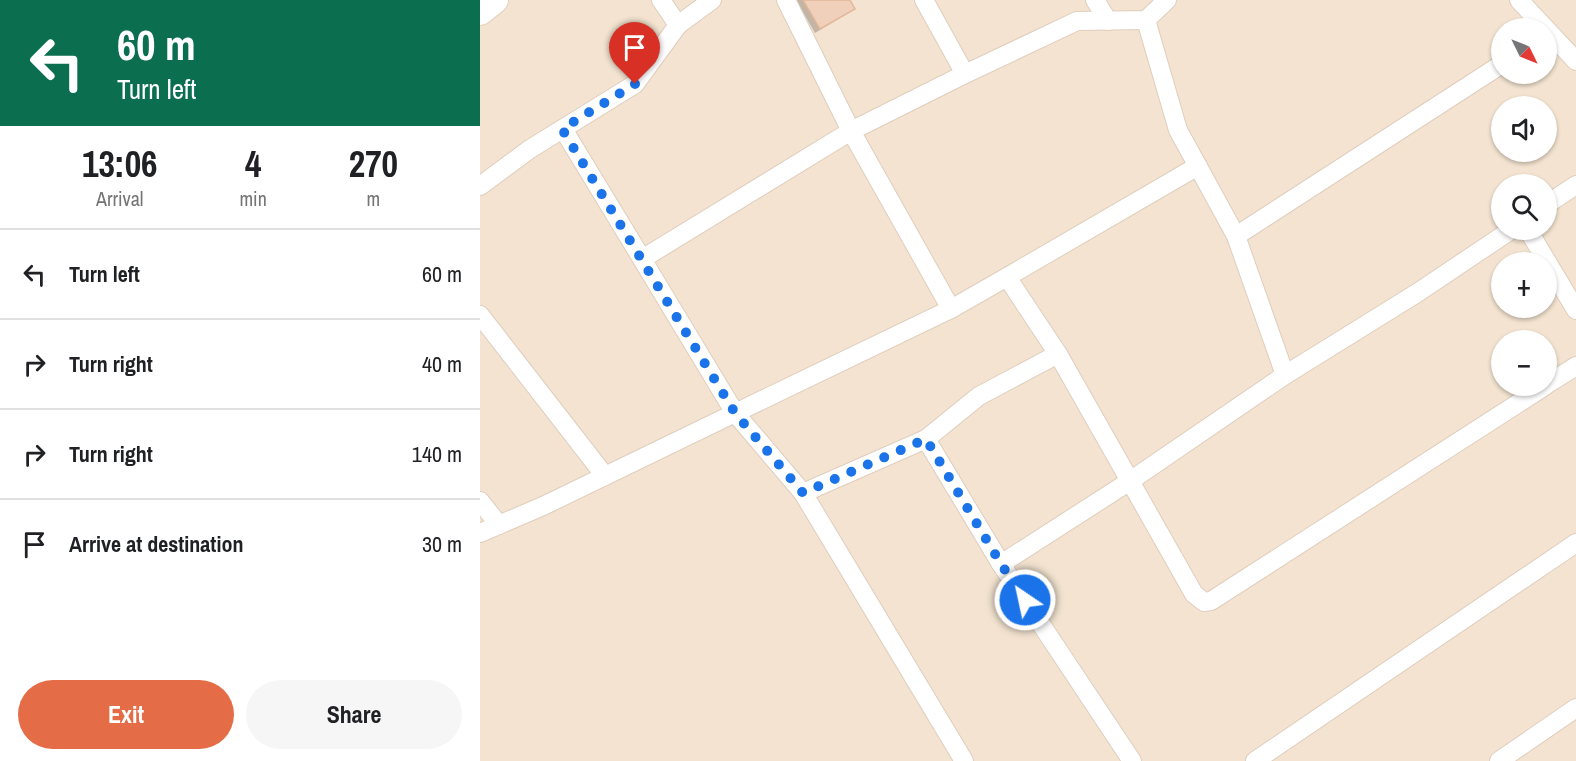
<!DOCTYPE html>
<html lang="en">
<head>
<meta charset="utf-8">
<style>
  :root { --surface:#fff; --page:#f6f6f6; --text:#202124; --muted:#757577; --line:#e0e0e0; --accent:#e46d48 }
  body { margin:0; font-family:"Archivo Narrow",sans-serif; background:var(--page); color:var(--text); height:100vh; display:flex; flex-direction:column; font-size:22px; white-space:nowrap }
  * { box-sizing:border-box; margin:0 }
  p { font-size:20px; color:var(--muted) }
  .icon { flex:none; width:33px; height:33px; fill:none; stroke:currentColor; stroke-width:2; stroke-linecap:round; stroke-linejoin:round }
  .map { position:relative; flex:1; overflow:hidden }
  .sheet { display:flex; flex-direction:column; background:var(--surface); width:480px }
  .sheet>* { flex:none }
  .hud { background:#0b6e4f; color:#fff; overflow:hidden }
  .needle { width:39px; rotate:133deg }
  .tools { position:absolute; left:1011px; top:18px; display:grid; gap:12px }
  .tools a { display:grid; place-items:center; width:66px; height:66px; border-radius:50%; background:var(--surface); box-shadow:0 2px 4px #0004; font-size:30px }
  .pin { position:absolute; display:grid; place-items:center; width:51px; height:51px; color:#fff; margin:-62px -26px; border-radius:50% 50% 50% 0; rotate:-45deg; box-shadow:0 0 6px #0007 }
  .pin .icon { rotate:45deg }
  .me { position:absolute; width:66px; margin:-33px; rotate:326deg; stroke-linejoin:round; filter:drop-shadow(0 0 4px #0008) }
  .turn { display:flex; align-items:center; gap:21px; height:126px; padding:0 18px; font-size:27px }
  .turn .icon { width:78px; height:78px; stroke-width:2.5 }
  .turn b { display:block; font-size:42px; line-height:51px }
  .eta { display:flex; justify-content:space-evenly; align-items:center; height:102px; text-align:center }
  .eta b { font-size:36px; font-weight:700; line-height:42px }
  .primary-button { display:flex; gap:12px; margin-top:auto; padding:12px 18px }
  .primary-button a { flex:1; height:69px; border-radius:36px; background:var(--accent); color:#fff; font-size:24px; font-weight:700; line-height:69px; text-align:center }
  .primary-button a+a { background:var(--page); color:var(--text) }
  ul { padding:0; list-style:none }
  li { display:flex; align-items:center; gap:18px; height:90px; padding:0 18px; border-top:2px solid var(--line) }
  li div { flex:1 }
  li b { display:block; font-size:22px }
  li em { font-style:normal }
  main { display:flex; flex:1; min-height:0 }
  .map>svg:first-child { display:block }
  .residential { fill:#f3e3d0; fill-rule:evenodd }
  .shadow { fill:#0003 }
  .building { fill:#f0d0ba; stroke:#e3b79a; stroke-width:1.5 }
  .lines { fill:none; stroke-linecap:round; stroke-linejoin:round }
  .minor-casing { stroke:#dfcebe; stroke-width:20 }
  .secondary-casing { stroke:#e4cfbc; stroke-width:28 }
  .minor { stroke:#fff; stroke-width:18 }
  .secondary { stroke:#fff; stroke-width:26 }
  .route { stroke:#1a73e8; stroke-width:10; stroke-dasharray:0 18 }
</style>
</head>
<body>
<main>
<section class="sheet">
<div class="hud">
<div class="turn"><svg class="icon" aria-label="left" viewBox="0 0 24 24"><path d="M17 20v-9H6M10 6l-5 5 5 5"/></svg><div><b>60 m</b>Turn left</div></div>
</div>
<div class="eta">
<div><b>13:06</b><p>Arrival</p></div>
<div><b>4</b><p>min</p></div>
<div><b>270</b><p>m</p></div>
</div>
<ul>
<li><svg class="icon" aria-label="left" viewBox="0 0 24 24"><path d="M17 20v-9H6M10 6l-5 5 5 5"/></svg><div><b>Turn left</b></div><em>60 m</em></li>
<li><svg class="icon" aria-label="right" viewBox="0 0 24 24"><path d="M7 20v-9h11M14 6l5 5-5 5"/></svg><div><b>Turn right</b></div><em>40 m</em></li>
<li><svg class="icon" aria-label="right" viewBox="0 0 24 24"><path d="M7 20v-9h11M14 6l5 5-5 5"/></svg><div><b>Turn right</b></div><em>140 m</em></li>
<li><svg class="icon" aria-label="arrive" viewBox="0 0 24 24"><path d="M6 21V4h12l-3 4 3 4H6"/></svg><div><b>Arrive at destination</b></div><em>30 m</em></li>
</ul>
<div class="primary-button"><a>Exit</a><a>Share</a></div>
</section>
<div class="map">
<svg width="1096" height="761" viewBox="0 0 1096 761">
  <rect width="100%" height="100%" fill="#fcf2e1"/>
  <path class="residential" d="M0 0H1096V761H0ZM1022 28H1066V74H1022ZM1022 106H1066V152H1022ZM1022 184H1066V230H1022ZM1022 262H1066V308H1022ZM1022 340H1066V386H1022Z"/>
  <path class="shadow" d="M316 0H368L373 8 368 13 335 33Z"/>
  <path class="building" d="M323 0H370L375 9 340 29Z"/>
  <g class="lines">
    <g class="minor-casing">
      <g id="minor">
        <path d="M181 0 198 25 232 0"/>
        <path d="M306 0 371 131 485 74 597 21 666 20 687 0"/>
        <path d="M444 0 485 74"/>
        <path d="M615 0 628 21"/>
        <path d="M1039 0 1096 61"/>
        <path d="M666 20 698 130 756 236 805 375"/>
        <path d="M0 186 50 149 155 84 198 25"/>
        <path d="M1066 205 1096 185"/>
        <path d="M1048 230 1096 310"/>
        <path d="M756 236 1022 64"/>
        <path d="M162 259 255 413 471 309"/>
        <path d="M527 277 718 166"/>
        <path d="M0 315 125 476"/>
        <path d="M578 354 650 481 805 375 937 293 1031 230"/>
        <path d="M1066 385 1096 366"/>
        <path d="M446 439 521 564"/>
        <path d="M323 493 484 761"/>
        <path d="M0 501 19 525"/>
        <path d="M0 533 63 506 255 413 323 493 446 439 499 396 578 354 527 277 471 309 371 131 162 259 83 129"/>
        <path d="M652 761 521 564 650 481 714 594 724 602 731 601 1065 386"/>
        <path d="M775 761 1096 543"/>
        <path d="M1019 761 1096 708"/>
      </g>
    </g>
    <g class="secondary-casing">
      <path id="secondary" d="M0 12 15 0"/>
    </g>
    <use href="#minor" class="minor"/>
    <use href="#secondary" class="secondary"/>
  </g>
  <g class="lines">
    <path class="route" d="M155 84 82 129 255 413 323 493 446 439 521 564 545 600"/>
  </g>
</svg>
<div class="tools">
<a><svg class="needle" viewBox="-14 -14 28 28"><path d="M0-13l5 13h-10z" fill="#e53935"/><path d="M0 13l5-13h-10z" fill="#757577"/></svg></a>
<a><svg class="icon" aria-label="sound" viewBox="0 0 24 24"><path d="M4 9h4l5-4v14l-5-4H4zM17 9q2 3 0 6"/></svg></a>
<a><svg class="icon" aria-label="search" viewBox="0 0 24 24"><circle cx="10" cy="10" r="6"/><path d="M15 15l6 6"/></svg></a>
<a>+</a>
<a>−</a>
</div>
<div class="pin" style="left:155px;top:84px;background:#d93025"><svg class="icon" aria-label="arrive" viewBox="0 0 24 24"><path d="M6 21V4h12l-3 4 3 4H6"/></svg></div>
<svg class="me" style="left:545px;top:600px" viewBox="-20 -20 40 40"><circle r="17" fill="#1a73e8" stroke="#fff" stroke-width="3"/><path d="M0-11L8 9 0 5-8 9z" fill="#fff"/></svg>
</div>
</main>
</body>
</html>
